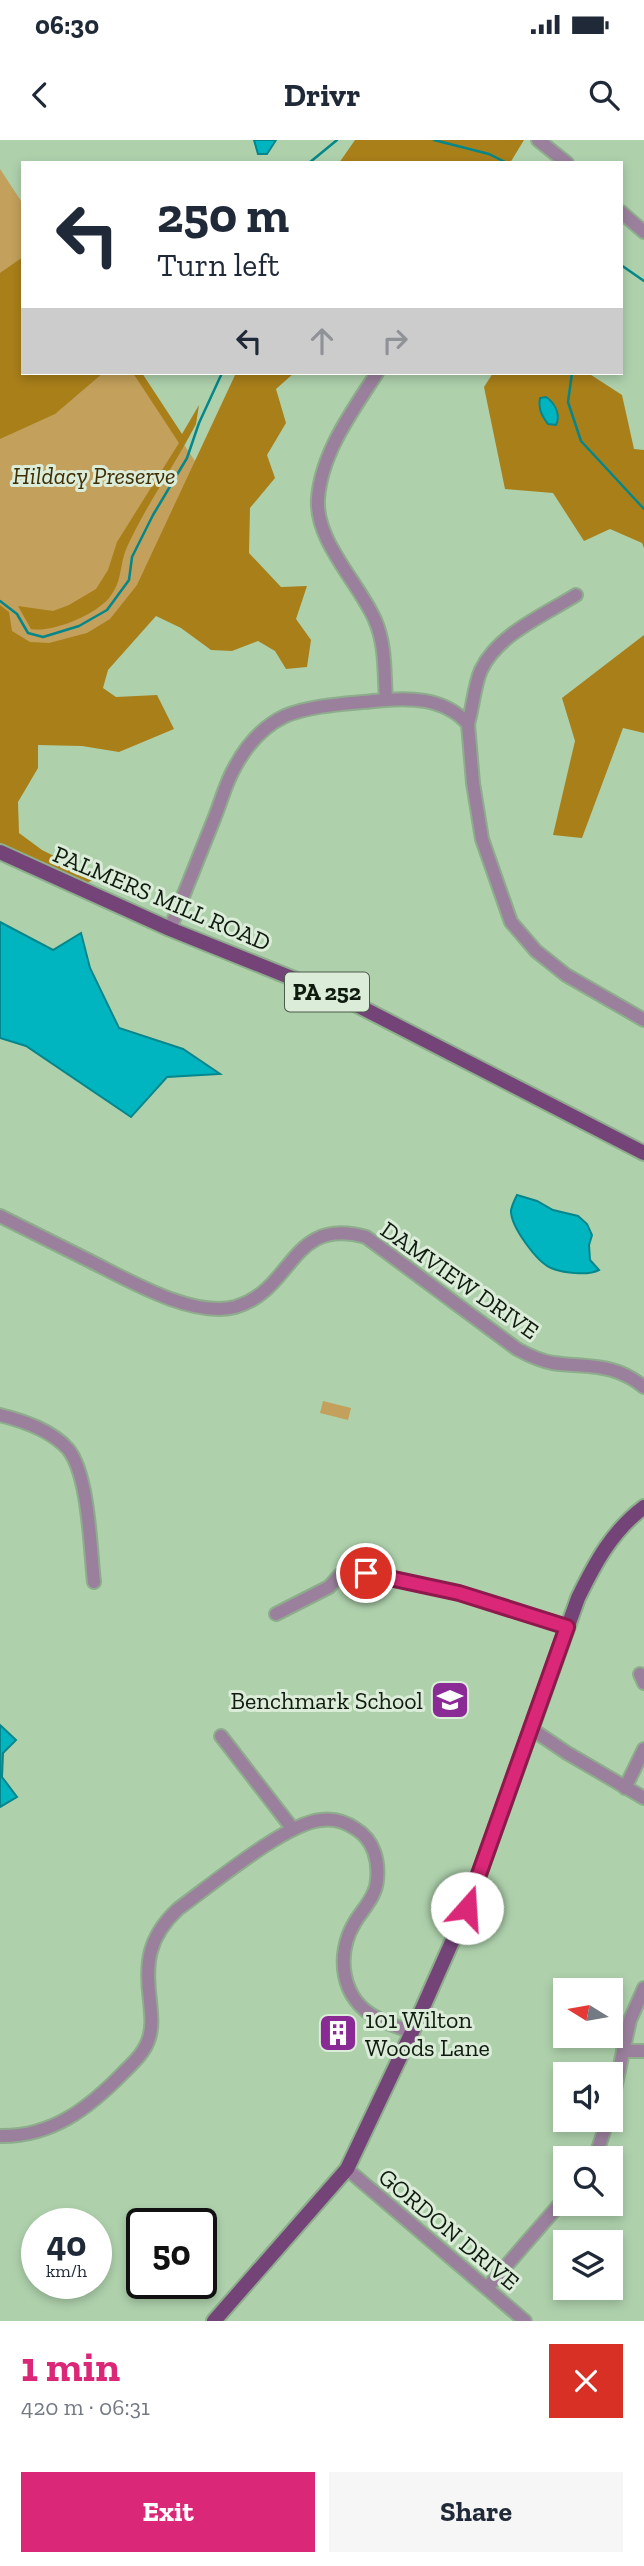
<!DOCTYPE html>
<html lang="en">
<head>
<meta charset="utf-8">
<style>
  :root { --surface:#fff; --page:#f6f6f7; --text:#1f2937; --muted:#747a83; --accent:#db2777 }
  body { margin:0; font-family:"Zilla Slab",serif; background:var(--page); color:var(--text); height:100vh; display:flex; flex-direction:column; font-size:26px; white-space:nowrap }
  * { box-sizing:border-box; margin:0 }
  p { font-size:23px; color:var(--muted) }
  .icon { flex:none; width:38px; height:38px; fill:none; stroke:currentColor; stroke-width:2; stroke-linecap:round; stroke-linejoin:round }
  .map { position:relative; height:2181px; overflow:hidden }
  .panel { display:flex; flex-direction:column; background:var(--surface); flex:1 }
  .panel>* { flex:none }
  .top-card { position:absolute; left:21px; top:21px; width:602px; height:214px; border-radius:0px; box-shadow:0 4px 10px #0003; background:#fff; color:var(--text); overflow:hidden }
  .needle { width:46px; rotate:281deg }
  .tools { position:absolute; left:553px; top:1838px; display:grid; gap:14px }
  .tools a { display:grid; place-items:center; width:70px; height:70px; border-radius:0px; background:var(--surface); box-shadow:0 4px 10px #0003; font-size:35px }
  .speed { position:absolute; left:21px; top:2068px; display:flex; gap:14px; font-size:35px; font-weight:700; text-align:center }
  .speed>* { display:grid; place-content:center; width:91px; height:91px; border-radius:50%; background:var(--surface); box-shadow:0 4px 10px #0003; line-height:1 }
  .speed small { font-size:18px; font-weight:400 }
  .speed .limit { border:4px solid #111; border-radius:10px; background:#fff; color:#111 }
  .pin { position:absolute; display:grid; place-items:center; width:60px; height:60px; color:#fff; margin:-30px; border:4px solid #fff; border-radius:50%; box-shadow:0 2px 7px #0007 }
  .me { position:absolute; width:77px; margin:-38px; rotate:19deg; stroke-linejoin:round; filter:drop-shadow(0 0 5px #0008) }
  .turn { display:flex; align-items:center; gap:24px; height:147px; padding:0 21px; font-size:32px }
  .turn .icon { width:91px; height:91px; stroke-width:2.5 }
  .turn b { display:block; font-size:49px; line-height:60px }
  .lanes { display:flex; align-items:center; height:66px; padding:0 21px; background:#0003; justify-content:center; gap:35px; direction:ltr }
  .lanes .off { opacity:.35 }
  .round { display:grid; place-items:center; flex:none; width:74px; height:74px; border-radius:0px; background:var(--page) }
  .summary { display:flex; align-items:center; justify-content:space-between; height:119px; padding:0 21px }
  h1 { font-size:42px; font-weight:800; line-height:52px; color:var(--accent) }
  .button { display:flex; gap:14px; margin-top:auto; padding:14px 21px }
  .button a { flex:1; height:80px; border-radius:0px; background:var(--accent); color:#fff; font-size:28px; font-weight:800; line-height:80px; text-align:center }
  .button a+a { background:var(--page); color:var(--text) }
  .status { display:flex; justify-content:space-between; align-items:center; height:49px; padding:0 35px; background:var(--surface); direction:ltr }
  .status svg { height:19px; fill:currentColor }
  header { display:flex; justify-content:space-between; align-items:center; height:91px; padding:0 21px; background:var(--surface); font-size:32px; font-weight:800 }
  .map>svg:first-child { display:block }
  .green { fill:#c3a05b }
  .forest { fill:#a97f1a }
  .water { fill:#00b4c0; stroke:#04868b; stroke-width:2 }
  .lines { fill:none; stroke-linecap:round; stroke-linejoin:round }
  .stream { stroke:#04868b; stroke-width:2.5 }
  .minor-casing { stroke:#8ead8c; stroke-width:16 }
  .major-casing { stroke:#8ead8c; stroke-width:18 }
  .minor { stroke:#9b809d; stroke-width:12 }
  .major { stroke:#744479; stroke-width:14 }
  .route-casing { stroke:#8e194d; stroke-width:18 }
  .route { stroke:#db2777; stroke-width:12 }
  .labels { text-anchor:middle; dominant-baseline:central; stroke-width:6; stroke-linejoin:round; paint-order:stroke }
  .shield { fill:#dbecd9; stroke:#4c5a4b; stroke-width:2 }
  .shield-label { font-size:23px; font-weight:bold; fill:#0e1b0e }
  .park-label { font-size:24px; font-style:italic; fill:#3f2d04; stroke:#dbecd9 }
  .street-label { font-size:24px; fill:#0e1b0e; stroke:#dbecd9 }
  .poi-label { font-size:24px; fill:#0e1b0e; stroke:#dbecd9; text-anchor:end }
</style>
</head>
<body>
<div class="status"><b>06:30</b><svg viewBox="0 0 49 12"><path d="M0 12V9h3v3zM5 12V6h3v6zM10 12V3h3v9zM15 12V0h3v12zM26 1h20v11H26zM47 4h2v5h-2z"/></svg></div>
<header><svg class="icon" aria-label="back" viewBox="0 0 24 24"><path d="M15 5l-7 7 7 7"/></svg>Drivr<svg class="icon" aria-label="search" viewBox="0 0 24 24"><circle cx="10" cy="10" r="6"/><path d="M15 15l6 6"/></svg></header>
<div class="map">
<svg width="644" height="2181" viewBox="0 0 644 2181">
  <rect width="100%" height="100%" fill="#aed1ac"/>
  <g class="green">
    <path d="M0 29 23 64V233H136L201 330 150 459 45 518 0 494Z"/>
    <path d="M323 1261 351 1268 348 1280 320 1273Z"/>
  </g>
  <g class="forest">
    <path d="M355 0H524L510 23H339Z"/>
    <path d="M23 117V233H103L55 274 0 299V133Z"/>
    <path d="M133 233H142L182 294 199 265 196 284C175 325 146 365 127 407 119 425 123 441 109 458 95 475 52 493 31 489L18 466 53 471 69 465 96 449 108 430 117 402 179 303Z"/>
    <path d="M236 233H294L276 249 286 283 267 315 275 338 250 368 249 413 281 447 307 446 296 479 311 500 307 527 286 529 275 511 258 501 232 511 211 510 181 488 156 476 108 530 103 548 116 557 157 555 174 589 119 612 82 606 38 605V628L18 662 19 693 42 710 98 738 86 743 0 703V465L9 472 12 491 30 502 49 503 87 493 110 479 137 445Z"/>
    <path d="M493 233H588L622 255 634 309 644 310V408L642 403 610 389 584 401 553 353 505 349 484 247Z"/>
    <path d="M644 495V593L623 588 582 698 553 695 575 601 562 558Z"/>
  </g>
  <g class="water">
    <path d="M254 0H276L267 14H258Z"/>
    <path d="M546 257C555 263 561 275 556 285L548 284C542 276 538 269 540 258Z"/>
    <path d="M0 782 53 810 81 793 90 828 119 888 183 909 220 934 167 937 131 977 26 906 0 898Z"/>
    <path d="M517 1055 537 1061 553 1070 578 1076 587 1084 592 1095 589 1105 590 1120 599 1130C588 1136 563 1133 551 1128 537 1122 510 1086 511 1070 512 1066 515 1059 517 1055Z"/>
    <path d="M0 1585 16 1600 3 1613 2 1637 17 1657 0 1667Z"/>
  </g>
  <g class="lines">
    <g class="stream">
      <path d="M434 0 489 14 507 23"/>
      <path d="M309 23 337 0"/>
      <path d="M621 125 644 141"/>
      <path d="M572 233 568 262 581 301 644 369"/>
      <path d="M0 461 17 474 28 493 43 497 79 486 107 470 129 440 132 417 153 375 187 318 199 283 222 233"/>
    </g>
    <g class="minor-casing">
      <g id="minor">
        <path d="M538 0 567 23"/>
        <path d="M621 72 644 92"/>
        <path d="M377 233C353 270 321 313 318 359 315 401 359 443 375 480 386 505 384 533 386 559"/>
        <path d="M468 584 473 643 482 699 511 782 536 811 566 835 644 880"/>
        <path d="M170 789C185 752 199 716 214 679 221 662 226 641 236 625 247 605 264 586 285 576 312 565 345 564 374 561 408 557 444 557 468 584 473 567 474 546 481 530 498 494 544 475 576 455"/>
        <path d="M0 1076C30 1091 60 1106 90 1121 128 1140 192 1178 235 1167 295 1150 289 1076 366 1097L517 1209C528 1215 540 1221 553 1223 589 1228 613 1222 644 1247"/>
        <path d="M0 1275C24 1281 51 1290 68 1309 89 1335 90 1407 94 1442"/>
        <path d="M276 1474 329 1447 340 1435 356 1432 459 1453 567 1487"/>
        <path d="M640 1534 644 1543"/>
        <path d="M530 1588 567 1613 644 1658"/>
        <path d="M221 1596 292 1688"/>
        <path d="M625 1648 644 1609"/>
        <path d="M623 1911H644"/>
        <path d="M611 1967 630 1880 644 1848"/>
        <path d="M0 1996C52 1997 89 1968 124 1932 134 1922 145 1912 149 1898 153 1885 151 1874 150 1861 145 1823 148 1797 178 1769 210 1746 285 1683 321 1680 334 1678 346 1682 356 1689 374 1700 379 1721 377 1740 376 1756 363 1769 355 1782 335 1815 341 1860 377 1878 388 1884 401 1888 412 1892"/>
        <path d="M595 2018 608 1979"/>
        <path d="M347 2029 525 2181"/>
        <path d="M487 2148 565 2058"/>
      </g>
    </g>
    <g class="major-casing">
      <g id="major">
        <path d="M0 712 170 789 349 861 644 1013"/>
        <path d="M214 2181 347 2029 412 1892 467 1768 578 1458C595 1423 612 1391 644 1367"/>
      </g>
    </g>
    <use href="#minor" class="minor"/>
    <use href="#major" class="major"/>
  </g>
  <g class="lines">
    <g class="route-casing">
      <path id="route" d="M366 1433 459 1453 567 1487 467 1768"/>
    </g>
    <use href="#route" class="route"/>
  </g>
  <defs>
    <g id="school-square" transform="scale(2.0125)"><rect x="-9" y="-9" width="18" height="18" rx="4" fill="#8a2b95" stroke="#dbecd9"/><path d="M0-5L7-2L0 1L-7-2ZM-4 1L0 2.5L4 1V4Q0 6-4 4Z" fill="#fff"/></g>
    <g id="building-square" transform="scale(2.0125)"><rect x="-9" y="-9" width="18" height="18" rx="4" fill="#8a2b95" stroke="#dbecd9"/><path d="M-4-6H4V6H1V3H-1V6H-4ZM-2.5-4.3h1.7v1.8h-1.7ZM.8-4.3h1.7v1.8H.8ZM-2.5-1h1.7V.8h-1.7ZM.8-1h1.7V.8H.8Z" fill="#fff"/></g>
  </defs>
  <g fill-rule="evenodd">
    <use href="#school-square" x="450" y="1560"/>
    <use href="#building-square" x="338" y="1893"/>
  </g>
  <g class="labels">
    <rect class="shield" x="285" y="832.5" width="84" height="39" rx="5"/>
    <g class="shield-label">
      <text x="327" y="852">PA 252</text>
    </g>
    <g class="park-label">
      <text x="94" y="335">Hildacy Preserve</text>
    </g>
    <g class="street-label">
      <text transform="translate(162 758) rotate(23)">PALMERS MILL ROAD</text>
      <text transform="translate(460 1140) rotate(35)">DAMVIEW DRIVE</text>
      <text transform="translate(449 2089) rotate(40)">GORDON DRIVE</text>
    </g>
    <g class="poi-label">
      <text x="423" y="1560">Benchmark School</text>
      <text x="365" y="1879" text-anchor="start">101 Wilton<tspan x="365" dy="28">Woods Lane</tspan></text>
    </g>
  </g>
</svg>
<div class="tools">
<a><svg class="needle" viewBox="-14 -14 28 28"><path d="M0-13l5 13h-10z" fill="#e53935"/><path d="M0 13l5-13h-10z" fill="#747a83"/></svg></a>
<a><svg class="icon" aria-label="sound" viewBox="0 0 24 24"><path d="M4 9h4l5-4v14l-5-4H4zM17 9q2 3 0 6"/></svg></a>
<a><svg class="icon" aria-label="search" viewBox="0 0 24 24"><circle cx="10" cy="10" r="6"/><path d="M15 15l6 6"/></svg></a>
<a><svg class="icon" aria-label="layers" viewBox="0 0 24 24"><path d="M12 4l9 5-9 5-9-5zM3 14l9 5 9-5"/></svg></a>
</div>
<div class="speed"><div>40<small>km/h</small></div><div class="limit">50</div></div>
<div class="pin" style="left:366px;top:1433px;background:#d93025"><svg class="icon" aria-label="arrive" viewBox="0 0 24 24"><path d="M6 21V4h12l-3 4 3 4H6"/></svg></div>
<svg class="me" style="left:467px;top:1768px" viewBox="-20 -20 40 40"><circle r="19" fill="#fff"/><path d="M0-13L10 11 0 6-10 11z" fill="#db2777"/></svg>
<div class="top-card">
<div class="turn"><svg class="icon" aria-label="left" viewBox="0 0 24 24"><path d="M17 20v-9H6M10 6l-5 5 5 5"/></svg><div><b>250 m</b>Turn left</div></div>
<div class="lanes"><svg class="icon" aria-label="left" viewBox="0 0 24 24"><path d="M17 20v-9H6M10 6l-5 5 5 5"/></svg><svg class="icon off" aria-label="ahead" viewBox="0 0 24 24"><path d="M12 20V5M6 11l6-6 6 6"/></svg><svg class="icon off" aria-label="right" viewBox="0 0 24 24"><path d="M7 20v-9h11M14 6l5 5-5 5"/></svg></div>
</div>
</div>
<section class="panel">
<div class="summary"><div><h1>1 min</h1><p>420 m · 06:31</p></div><a class="round" style="background:#d93025;color:#fff"><svg class="icon" aria-label="close" viewBox="0 0 24 24"><path d="M6 6l12 12M18 6L6 18"/></svg></a></div>
<div class="button"><a>Exit</a><a>Share</a></div>
</section>
</body>
</html>
